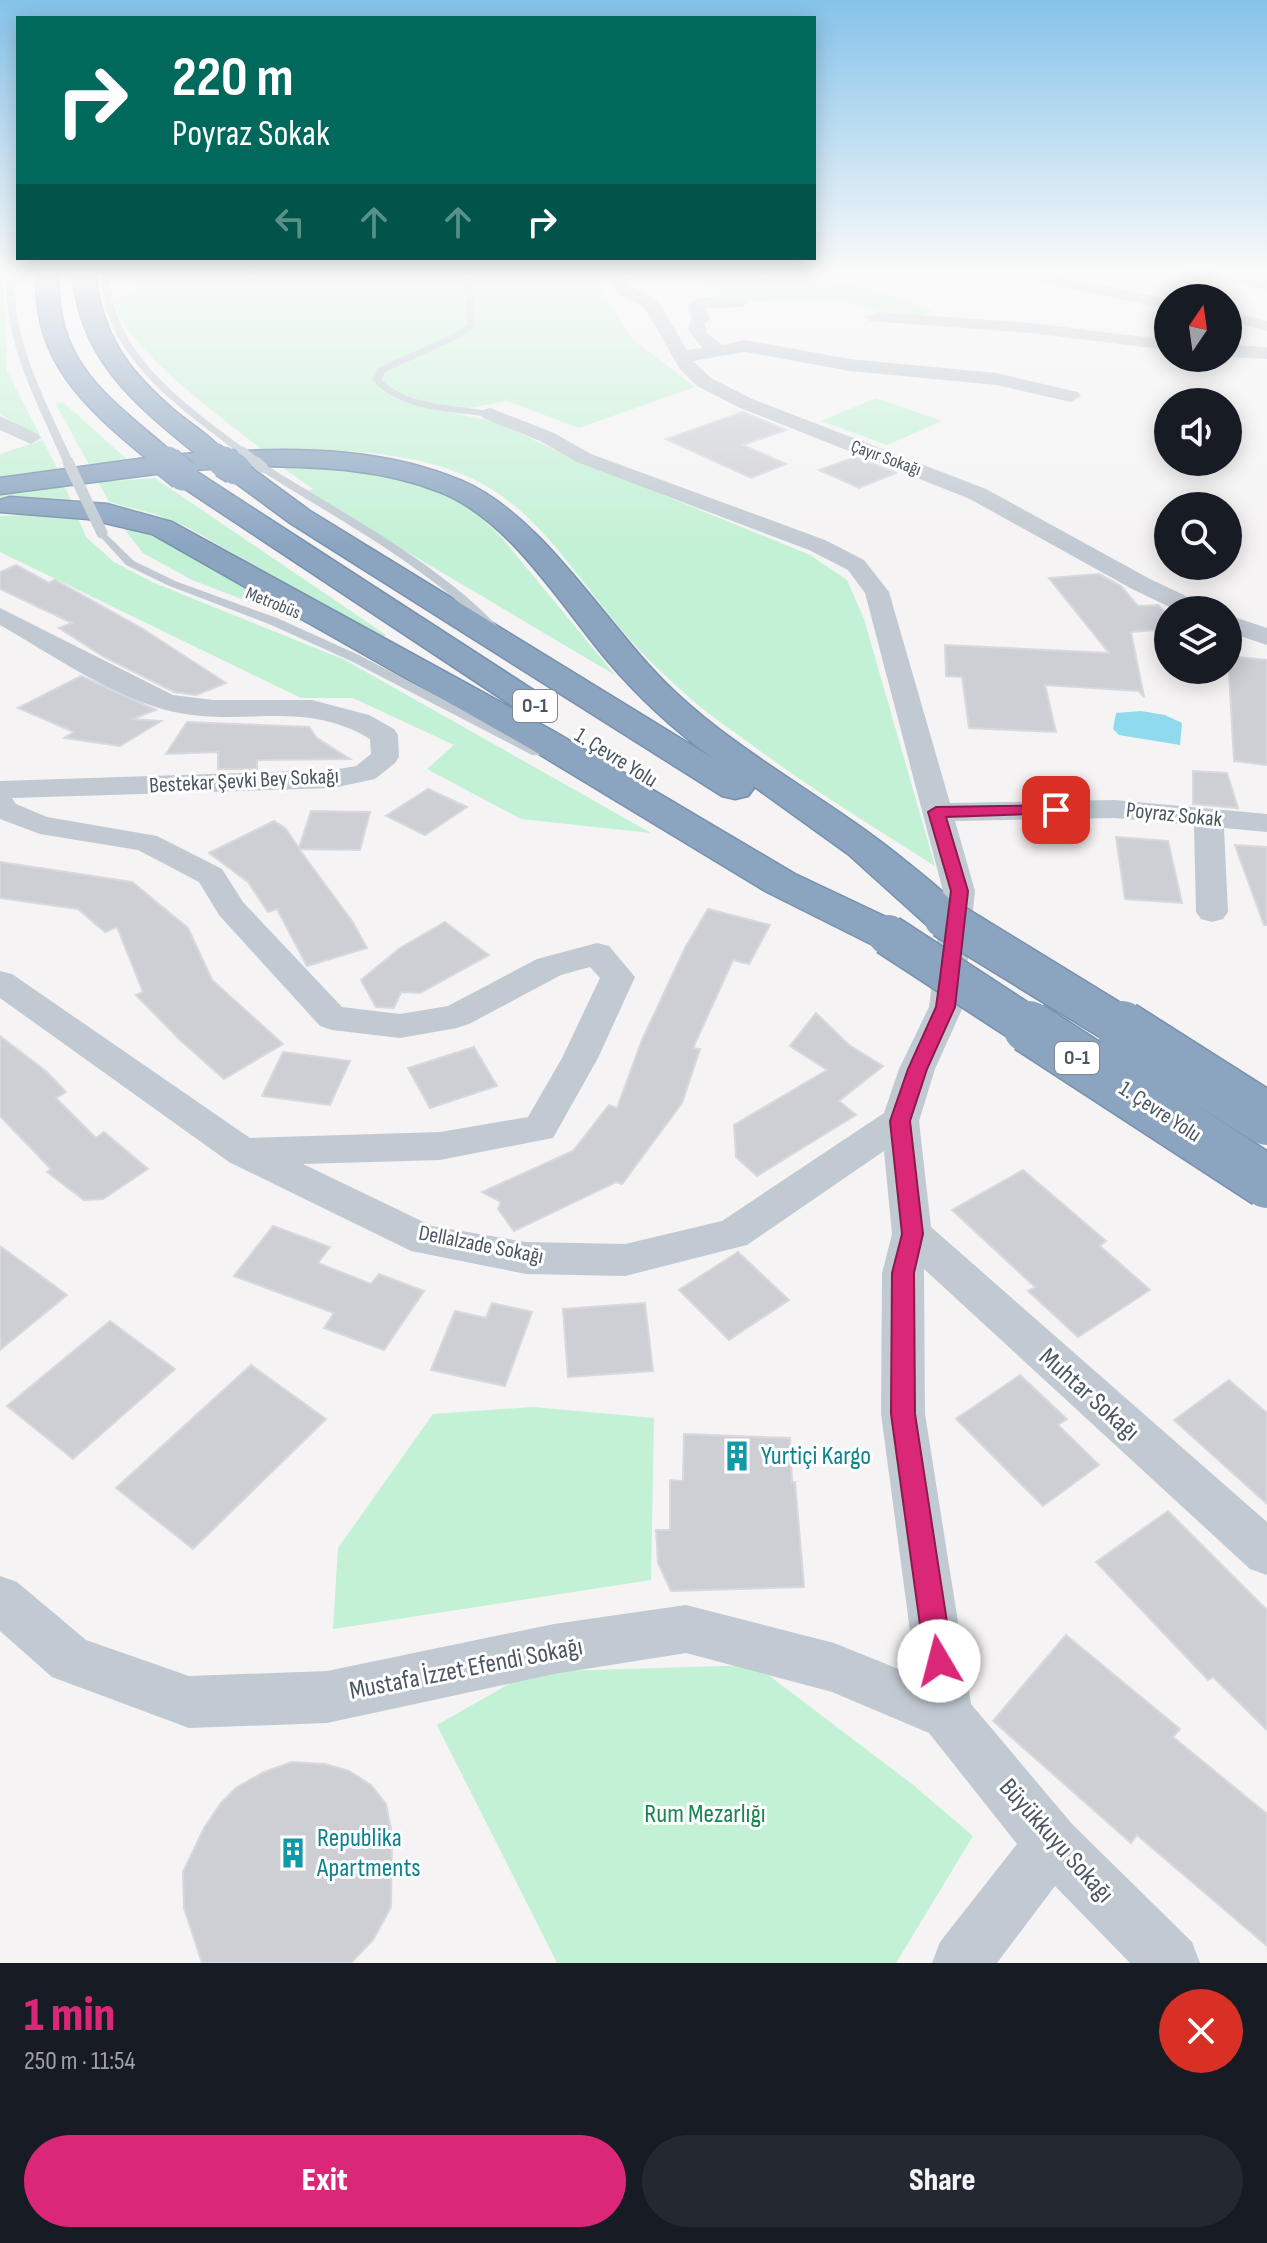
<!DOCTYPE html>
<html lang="en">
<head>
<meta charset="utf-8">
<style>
  :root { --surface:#171b24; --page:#242831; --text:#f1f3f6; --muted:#9ea1a6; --accent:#db2777 }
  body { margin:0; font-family:"Sofia Sans Condensed",sans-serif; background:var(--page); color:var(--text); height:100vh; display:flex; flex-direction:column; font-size:30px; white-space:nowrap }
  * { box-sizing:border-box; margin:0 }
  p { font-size:26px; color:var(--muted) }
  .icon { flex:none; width:44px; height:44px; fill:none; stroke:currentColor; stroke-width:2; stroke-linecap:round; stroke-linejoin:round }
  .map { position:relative; height:1963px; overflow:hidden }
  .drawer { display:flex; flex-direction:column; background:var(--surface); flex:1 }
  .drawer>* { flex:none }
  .banner { position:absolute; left:16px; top:16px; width:800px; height:244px; border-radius:0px; box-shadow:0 4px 20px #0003; background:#00695c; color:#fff; overflow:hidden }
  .needle { width:52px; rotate:13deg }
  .tools { position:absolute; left:1154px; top:284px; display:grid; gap:16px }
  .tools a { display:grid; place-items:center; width:88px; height:88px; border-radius:50%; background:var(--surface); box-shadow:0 4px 20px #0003; font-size:40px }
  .pin { position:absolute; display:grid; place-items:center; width:68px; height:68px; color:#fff; margin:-34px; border-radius:16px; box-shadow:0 4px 12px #0006 }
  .me { position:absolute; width:88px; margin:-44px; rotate:352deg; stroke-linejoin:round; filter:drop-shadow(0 0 6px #0008) }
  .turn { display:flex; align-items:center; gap:28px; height:168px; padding:0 24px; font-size:36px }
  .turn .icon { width:104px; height:104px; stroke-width:2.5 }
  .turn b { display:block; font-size:56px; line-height:68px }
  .lanes { display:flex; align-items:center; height:76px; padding:0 24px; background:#0003; justify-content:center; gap:40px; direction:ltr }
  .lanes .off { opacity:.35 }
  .round { display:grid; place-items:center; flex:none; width:84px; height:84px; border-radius:42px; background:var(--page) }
  .head { display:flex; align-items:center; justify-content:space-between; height:136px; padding:0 24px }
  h1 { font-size:48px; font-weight:800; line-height:60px; color:var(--accent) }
  .primary-button { display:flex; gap:16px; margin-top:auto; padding:16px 24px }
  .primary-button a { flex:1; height:92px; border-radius:48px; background:var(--accent); color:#fff; font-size:32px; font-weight:800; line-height:92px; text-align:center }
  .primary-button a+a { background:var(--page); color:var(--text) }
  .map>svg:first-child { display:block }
  .green { fill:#c3f1d5 }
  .water { fill:#90daee }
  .building { fill:#cdcfd5; stroke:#d7d9de; stroke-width:2 }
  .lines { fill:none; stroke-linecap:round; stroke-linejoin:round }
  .motorway-casing { stroke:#7690ad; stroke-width:3 }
  .service { fill:#c1cad2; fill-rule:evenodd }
  .minor { fill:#c1cad2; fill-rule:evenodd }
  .tertiary { fill:#c1cad2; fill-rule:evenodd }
  .motorway { fill:#8ba5c1; fill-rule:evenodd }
  .motorway-bridge-far3-casing { stroke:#7690ad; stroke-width:26; stroke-linecap:butt }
  .motorway-bridge-far2-casing { stroke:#7690ad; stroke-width:33; stroke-linecap:butt }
  .motorway-bridge-far1-casing { stroke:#7690ad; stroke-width:43; stroke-linecap:butt }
  .motorway-bridge-casing { stroke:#7690ad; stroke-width:55; stroke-linecap:butt }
  .service-bridge-far1 { stroke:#c1cad2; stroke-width:9 }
  .service-bridge { stroke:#c1cad2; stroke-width:11 }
  .motorway-bridge-far3 { stroke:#8ba5c1; stroke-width:24 }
  .motorway-bridge-far2 { stroke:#8ba5c1; stroke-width:31 }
  .motorway-bridge-far1 { stroke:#8ba5c1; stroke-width:40 }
  .motorway-bridge { stroke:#8ba5c1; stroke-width:52 }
  .route { fill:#db2777; stroke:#8e194d; stroke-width:2 }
  .labels { text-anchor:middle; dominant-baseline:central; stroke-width:6; stroke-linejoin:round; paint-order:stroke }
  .far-street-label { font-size:18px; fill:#4a5661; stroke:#fff }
  .shield { fill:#fff; stroke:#808990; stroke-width:2 }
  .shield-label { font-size:20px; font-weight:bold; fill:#4a5661 }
  .street-label { font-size:22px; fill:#4a5661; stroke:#fff }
  .near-street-label { font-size:26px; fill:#4a5661; stroke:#fff }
  .near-culture-label { font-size:26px; fill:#0d838f; stroke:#fff; text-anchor:start }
  .near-park-label { font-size:26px; fill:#17864f; stroke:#fff }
</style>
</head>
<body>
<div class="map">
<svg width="1267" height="1963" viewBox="0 0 1267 1963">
  <rect width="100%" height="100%" fill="#f5f3f3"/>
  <g class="green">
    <path d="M0 271H3L7 371 60 474 0 481V454L43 440 0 414Z"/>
    <path d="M142 271H590L632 339 695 387 579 428 507 401 448 412 496 422 561 453 810 555 847 580 864 619 935 866C872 826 808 787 748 742 729 728 708 714 690 698 668 678 644 657 625 634 580 582 538 509 473 479 411 450 332 448 264 451 227 421 121 347 114 299L137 290V275Z"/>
    <path d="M638 271H794L893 295 932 310C911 327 866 306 844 302 804 295 760 309 721 297 709 294 703 282 690 279 672 276 651 287 638 271Z"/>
    <path d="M876 398 942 421 887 445 821 421Z"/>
    <path d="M63 402 132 464 91 468 55 403Z"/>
    <path d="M279 465 391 473 465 502 502 538 615 675 338 511 307 491 313 489Z"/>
    <path d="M155 478 386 635 382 638 187 527 155 514 109 502 98 482Z"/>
    <path d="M64 485 71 500H0V494Z"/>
    <path d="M51 514 78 518 86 537 114 562 152 582 345 660 651 833 521 819 427 769 454 745 353 698H301L0 552V516Z"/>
    <path d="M122 526C197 546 264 595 331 633L192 580 143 553Z"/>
    <path d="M533 1407 654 1418 651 1580 333 1629 338 1548 433 1414Z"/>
    <path d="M755 1665 912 1784 973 1836 896 1963H557L437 1725 530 1672Z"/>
  </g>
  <path class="water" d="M1141 711 1165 715 1182 723 1180 745 1119 735 1113 729 1116 713Z"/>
  <g class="building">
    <path d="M743 412 786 430 743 445 786 464 751 478 666 439Z"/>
    <path d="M855 457 877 465 896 473 859 488 819 470Z"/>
    <path d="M16 565 49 583 55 580 143 629 226 683 196 695 174 692 104 657 59 628 72 623 0 589V572Z"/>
    <path d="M1099 574 1121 586 1138 606 1158 605 1168 615V629L1131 632 1144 697 1139 691 1045 685 1056 732 969 728 962 677 946 676 945 645 1109 653 1049 578Z"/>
    <path d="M1228 656 1267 660V765L1234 761Z"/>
    <path d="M81 676 156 710 132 719 161 721 120 746 64 738 74 732 18 708Z"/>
    <path d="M187 722 309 727 317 738 350 759 257 760V769H218V752L166 754Z"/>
    <path d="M1193 771 1227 773 1238 808 1193 804Z"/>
    <path d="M428 789 467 807 425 835 386 816Z"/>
    <path d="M311 811 370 812 360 850 299 849 352 921 367 948 307 966 277 909 268 912 248 882 209 853 274 821 285 828 299 848Z"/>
    <path d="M1116 837 1168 841 1182 903 1125 899Z"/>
    <path d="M1235 845 1267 847V925H1264Z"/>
    <path d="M0 862 132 882 188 928 212 980 283 1044 224 1079 180 1040 136 995 143 992 117 927 105 932 78 909 0 898Z"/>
    <path d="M708 909 770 925 749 964 733 960 693 1048 700 1049 682 1103 622 1184 616 1182 514 1231 498 1209 501 1202 482 1192 573 1151 609 1105 617 1108 642 1040 685 948Z"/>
    <path d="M445 922 489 955 420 993 401 992 394 1008 376 1007 361 980 400 948Z"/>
    <path d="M816 1013 849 1045 883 1066 839 1101 856 1115 757 1176 736 1157 734 1125 827 1070 790 1046Z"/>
    <path d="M0 1036 47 1072 66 1092 56 1098 96 1138 104 1132 148 1169 103 1199 84 1200 47 1172 51 1169 0 1116Z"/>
    <path d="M474 1047 497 1086 430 1108 408 1068Z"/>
    <path d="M283 1052 350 1061 330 1105 262 1096Z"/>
    <path d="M1023 1170 1106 1241 1100 1246 1150 1290 1078 1337 1028 1291 1035 1287 952 1210Z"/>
    <path d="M273 1226 330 1247 318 1263 371 1284 379 1274 424 1291 384 1350 324 1328 334 1313 234 1276Z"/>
    <path d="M0 1246 67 1295 0 1350Z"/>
    <path d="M738 1252 789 1300 729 1340 679 1290Z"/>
    <path d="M492 1303 532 1312 505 1386 431 1370 455 1311 486 1318Z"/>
    <path d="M645 1303 653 1371 568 1377 563 1309Z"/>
    <path d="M110 1321 175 1369 73 1459 7 1406Z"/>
    <path d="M251 1365 326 1419 193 1549 116 1488Z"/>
    <path d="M1020 1375 1067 1419 1058 1425 1099 1465 1043 1506 956 1419Z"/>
    <path d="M1229 1380 1267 1413V1504L1174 1420Z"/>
    <path d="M684 1434 790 1438 792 1482H795L804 1587 671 1591 658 1563 656 1530H670V1480L683 1481Z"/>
    <path d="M1168 1511 1267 1610V1730L1213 1677 1208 1680 1096 1562Z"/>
    <path d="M1066 1635 1180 1729 1173 1737 1267 1814V1946L1137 1835 1131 1843 993 1721Z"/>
    <path d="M292 1762 325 1764 349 1771 371 1785 386 1804 392 1834 391 1907 373 1940 351 1963H202L184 1908 183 1872 204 1828 221 1803 237 1787 264 1772Z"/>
  </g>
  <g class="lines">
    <g class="motorway-casing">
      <g id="motorway">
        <path d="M37 271H59C53 366 112 399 175 455L195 453C133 403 77 356 73 271H95C101 335 128 371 176 412 192 425 211 436 224 452 303 447 388 449 462 481 546 517 608 630 675 692 744 757 831 800 904 860 925 877 950 895 965 918L959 927 944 931 929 927 848 854 752 785 754 788 748 796 735 799 722 796 290 523 225 475 222 468 194 470 541 695 547 702 541 709 529 713 517 709 173 481 169 475 171 472 0 494V478L146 458C84 407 30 358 37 271ZM260 466C322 467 382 469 440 492 509 519 561 605 607 660 639 698 674 730 714 759L310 511 250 467Z"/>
        <path d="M10 497 107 504 172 522 555 732 795 874 903 925 909 935 903 945 888 948 873 945 767 892 529 748 152 534 88 519 0 512V500Z"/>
      </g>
    </g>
    <g class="service">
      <path d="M7 271H15C11 339 43 395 70 455L68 457 60 455C34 395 2 339 7 271Z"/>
      <path d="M102 271H110C108 352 187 405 245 449V453H239C179 408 99 353 102 271Z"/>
      <path d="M456 271H464L474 295 475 326 459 338 385 372 382 380C411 408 456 404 493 412L495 414 490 417C451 411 401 412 372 380L378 368 453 334 467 325 466 295Z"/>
      <path d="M258 465H266C341 512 442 565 501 630V636H493C435 570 333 517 258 469Z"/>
      <path d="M102 530 134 561 175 581 277 618 359 655 544 752 542 755H532L351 661 269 624 167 585 126 565 97 533Z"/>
    </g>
    <g class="minor">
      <path d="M603 271H619L632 287 654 298 662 307 687 350 702 348 688 329 692 317 687 306C701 293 725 296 743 299L746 303 743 307 706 308 710 318 705 324 707 333 722 345 745 340 850 359 996 373 1078 392 1081 396 1071 402 996 385 850 371 745 352 693 361 711 378 752 399 986 489 1150 579 1205 605 1208 610H1176L1132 589 970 499 738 407 697 386 679 368 648 313 642 306 620 295Z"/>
      <path d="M1001 271H1033L1168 299V309L1009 276Z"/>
      <path d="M1228 311 1267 321V331L1228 321Z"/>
      <path d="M876 312 1031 323 1168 340V350L1031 333 870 321 867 317Z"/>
      <path d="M1228 345 1267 347V359L1228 357Z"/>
      <path d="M490 408 554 433 591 454 825 540 864 560 889 592 950 803 1115 800 1267 814V832L1224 828 1228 912 1223 919 1212 922 1201 919 1196 912 1194 825 1115 818 955 821 975 891 963 1007 935 1069 919 1121 931 1227 1267 1522V1575L1250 1569 924 1269 925 1414 971 1704 1072 1824 1192 1942 1200 1963H1130L1055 1886 997 1963H932L940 1942 1017 1844 929 1733 832 1692 686 1653 554 1674 327 1723 189 1728 52 1677 0 1631V1576L17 1582 86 1640 189 1676 327 1671 554 1624 686 1605 834 1643 916 1676 881 1414 882 1273 892 1234 884 1151 747 1245 625 1276 526 1274 411 1251 229 1162 0 998V971L12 974 250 1138 440 1132 528 1117 562 1058 600 978 590 967 561 975 469 1024 457 1028 400 1038 332 1030 320 1026 219 915 199 882 138 850 40 834 0 819V781L333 770 356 766 371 754 370 739C303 699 245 727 174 712 116 699 52 655 0 625V608L173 695 213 700H312L369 715 394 729 398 735 399 757 395 763 375 779 333 788 12 798 16 804 47 817 157 836 222 869 243 902 342 1007 400 1014 448 1006 537 959 597 943 609 946 635 977 598 1058 553 1138 440 1160 303 1164 432 1226 526 1242 625 1244 722 1221 884 1113 899 1069 929 1007 943 891 865 593 848 570 809 550 577 462 540 441 483 418 480 414 483 410Z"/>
      <path d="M0 416 38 434 41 438 31 444 0 430Z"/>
      <path d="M1228 615 1267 628V645L1228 632Z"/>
    </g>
    <path class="tertiary" d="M1207 271H1239L1267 279V291L1210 275Z"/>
    <use href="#motorway" class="motorway"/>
    <g class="motorway-bridge-far3-casing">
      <g id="motorway-bridge-far3">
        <path d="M212 454 227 464"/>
        <path d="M165 460 170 464"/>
      </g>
    </g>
    <g class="motorway-bridge-far2-casing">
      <g id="motorway-bridge-far2">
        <path d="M167 462 183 475"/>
        <path d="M224 462 235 469"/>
      </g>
    </g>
    <g class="motorway-bridge-far1-casing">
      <g id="motorway-bridge-far1">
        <path d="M944 918 1125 1029"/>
        <path d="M888 935 1032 1029"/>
      </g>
    </g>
    <g class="motorway-bridge-casing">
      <g id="motorway-bridge">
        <path d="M1029 1027 1267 1182"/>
        <path d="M1122 1027 1267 1119"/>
      </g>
    </g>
    <g class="service-bridge-far1">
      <path d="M242 451 258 464"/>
      <path d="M65 455 69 464"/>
    </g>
    <g class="service-bridge">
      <path d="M68 462 102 533"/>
      <path d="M256 462 262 467"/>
    </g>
    <use href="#motorway-bridge-far3" class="motorway-bridge-far3"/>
    <use href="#motorway-bridge-far2" class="motorway-bridge-far2"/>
    <use href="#motorway-bridge-far1" class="motorway-bridge-far1"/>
    <use href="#motorway-bridge" class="motorway-bridge"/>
  </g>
  <linearGradient id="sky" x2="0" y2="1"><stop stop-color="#85c3ea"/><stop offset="0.5" stop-color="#fafafa"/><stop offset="1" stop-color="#fafafa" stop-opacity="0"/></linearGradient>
  <rect width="1267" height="546" fill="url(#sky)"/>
  <path class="route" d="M1056 805 1064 810 1061 813 946 817 968 891 955 1007 927 1069 910 1121 923 1234 914 1273 915 1414 953 1661 949 1670 939 1674 929 1670 925 1661 891 1414 892 1273 902 1234 890 1121 908 1069 936 1007 940 978 951 891 928 812 936 807Z"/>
  <defs>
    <g id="building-bare" transform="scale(2.4)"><path d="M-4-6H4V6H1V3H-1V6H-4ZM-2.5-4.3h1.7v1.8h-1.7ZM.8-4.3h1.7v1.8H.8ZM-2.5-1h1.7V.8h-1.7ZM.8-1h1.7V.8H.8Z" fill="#0f9aa8" stroke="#fff" stroke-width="2.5" paint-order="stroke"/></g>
  </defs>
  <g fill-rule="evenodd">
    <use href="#building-bare" x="737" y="1456"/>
    <use href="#building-bare" x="293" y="1853"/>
  </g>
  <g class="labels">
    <g class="far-street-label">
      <text transform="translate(886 458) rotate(20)">Çayır Sokağı</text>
      <text transform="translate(273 603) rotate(22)">Metrobüs</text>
    </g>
    <g class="shield">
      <rect x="513" y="690" width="44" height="32" rx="6"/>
      <rect x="1055" y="1042" width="44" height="32" rx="6"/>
    </g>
    <g class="shield-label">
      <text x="535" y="706">O-1</text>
      <text x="1077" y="1058">O-1</text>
    </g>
    <g class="street-label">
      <text transform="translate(616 758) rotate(32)">1. Çevre Yolu</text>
      <text transform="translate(244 781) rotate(-3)">Bestekar Şevki Bey Sokağı</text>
      <text transform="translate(1174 815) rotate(6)">Poyraz Sokak</text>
      <text transform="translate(1160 1112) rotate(33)">1. Çevre Yolu</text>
      <text transform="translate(481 1245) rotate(11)">Dellalzade Sokağı</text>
    </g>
    <g class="near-street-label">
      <text transform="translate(1089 1395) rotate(42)">Muhtar Sokağı</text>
      <text transform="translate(466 1669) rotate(-11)">Mustafa İzzet Efendi Sokağı</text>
      <text transform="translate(1056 1841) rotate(48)">Büyükkuyu Sokağı</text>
    </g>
    <g class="near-culture-label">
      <text x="761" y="1456">Yurtiçi Kargo</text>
      <text x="317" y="1838">Republika<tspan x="317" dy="30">Apartments</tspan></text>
    </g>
    <g class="near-park-label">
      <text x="705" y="1814">Rum Mezarlığı</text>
    </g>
  </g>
</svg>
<div class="tools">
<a><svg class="needle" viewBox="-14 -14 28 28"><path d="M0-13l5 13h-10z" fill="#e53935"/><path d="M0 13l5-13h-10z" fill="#9ea1a6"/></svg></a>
<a><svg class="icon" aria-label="sound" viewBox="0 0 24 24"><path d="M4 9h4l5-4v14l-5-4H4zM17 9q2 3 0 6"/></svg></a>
<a><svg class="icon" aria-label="search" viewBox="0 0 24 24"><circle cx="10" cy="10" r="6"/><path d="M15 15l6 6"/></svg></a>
<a><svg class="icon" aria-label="layers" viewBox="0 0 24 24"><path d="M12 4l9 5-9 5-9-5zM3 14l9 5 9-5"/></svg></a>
</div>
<div class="pin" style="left:1056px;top:810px;background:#d93025"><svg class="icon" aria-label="arrive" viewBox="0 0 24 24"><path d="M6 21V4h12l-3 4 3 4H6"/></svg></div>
<svg class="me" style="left:939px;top:1661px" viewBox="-20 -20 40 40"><circle r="19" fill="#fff"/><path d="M0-13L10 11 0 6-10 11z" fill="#db2777"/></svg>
<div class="banner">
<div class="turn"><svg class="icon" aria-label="right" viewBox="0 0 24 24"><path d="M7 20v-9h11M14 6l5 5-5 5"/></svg><div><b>220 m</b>Poyraz Sokak</div></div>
<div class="lanes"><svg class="icon off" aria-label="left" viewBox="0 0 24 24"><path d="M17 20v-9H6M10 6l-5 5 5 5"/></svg><svg class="icon off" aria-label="ahead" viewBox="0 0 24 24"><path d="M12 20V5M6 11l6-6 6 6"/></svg><svg class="icon off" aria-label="ahead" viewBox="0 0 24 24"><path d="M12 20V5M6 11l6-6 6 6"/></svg><svg class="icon" aria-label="right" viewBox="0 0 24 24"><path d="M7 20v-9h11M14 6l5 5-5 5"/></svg></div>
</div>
</div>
<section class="drawer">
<div class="head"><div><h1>1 min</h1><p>250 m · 11:54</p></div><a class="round" style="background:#d93025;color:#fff"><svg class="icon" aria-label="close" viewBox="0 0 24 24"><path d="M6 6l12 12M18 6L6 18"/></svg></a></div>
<div class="primary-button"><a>Exit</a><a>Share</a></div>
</section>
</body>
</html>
